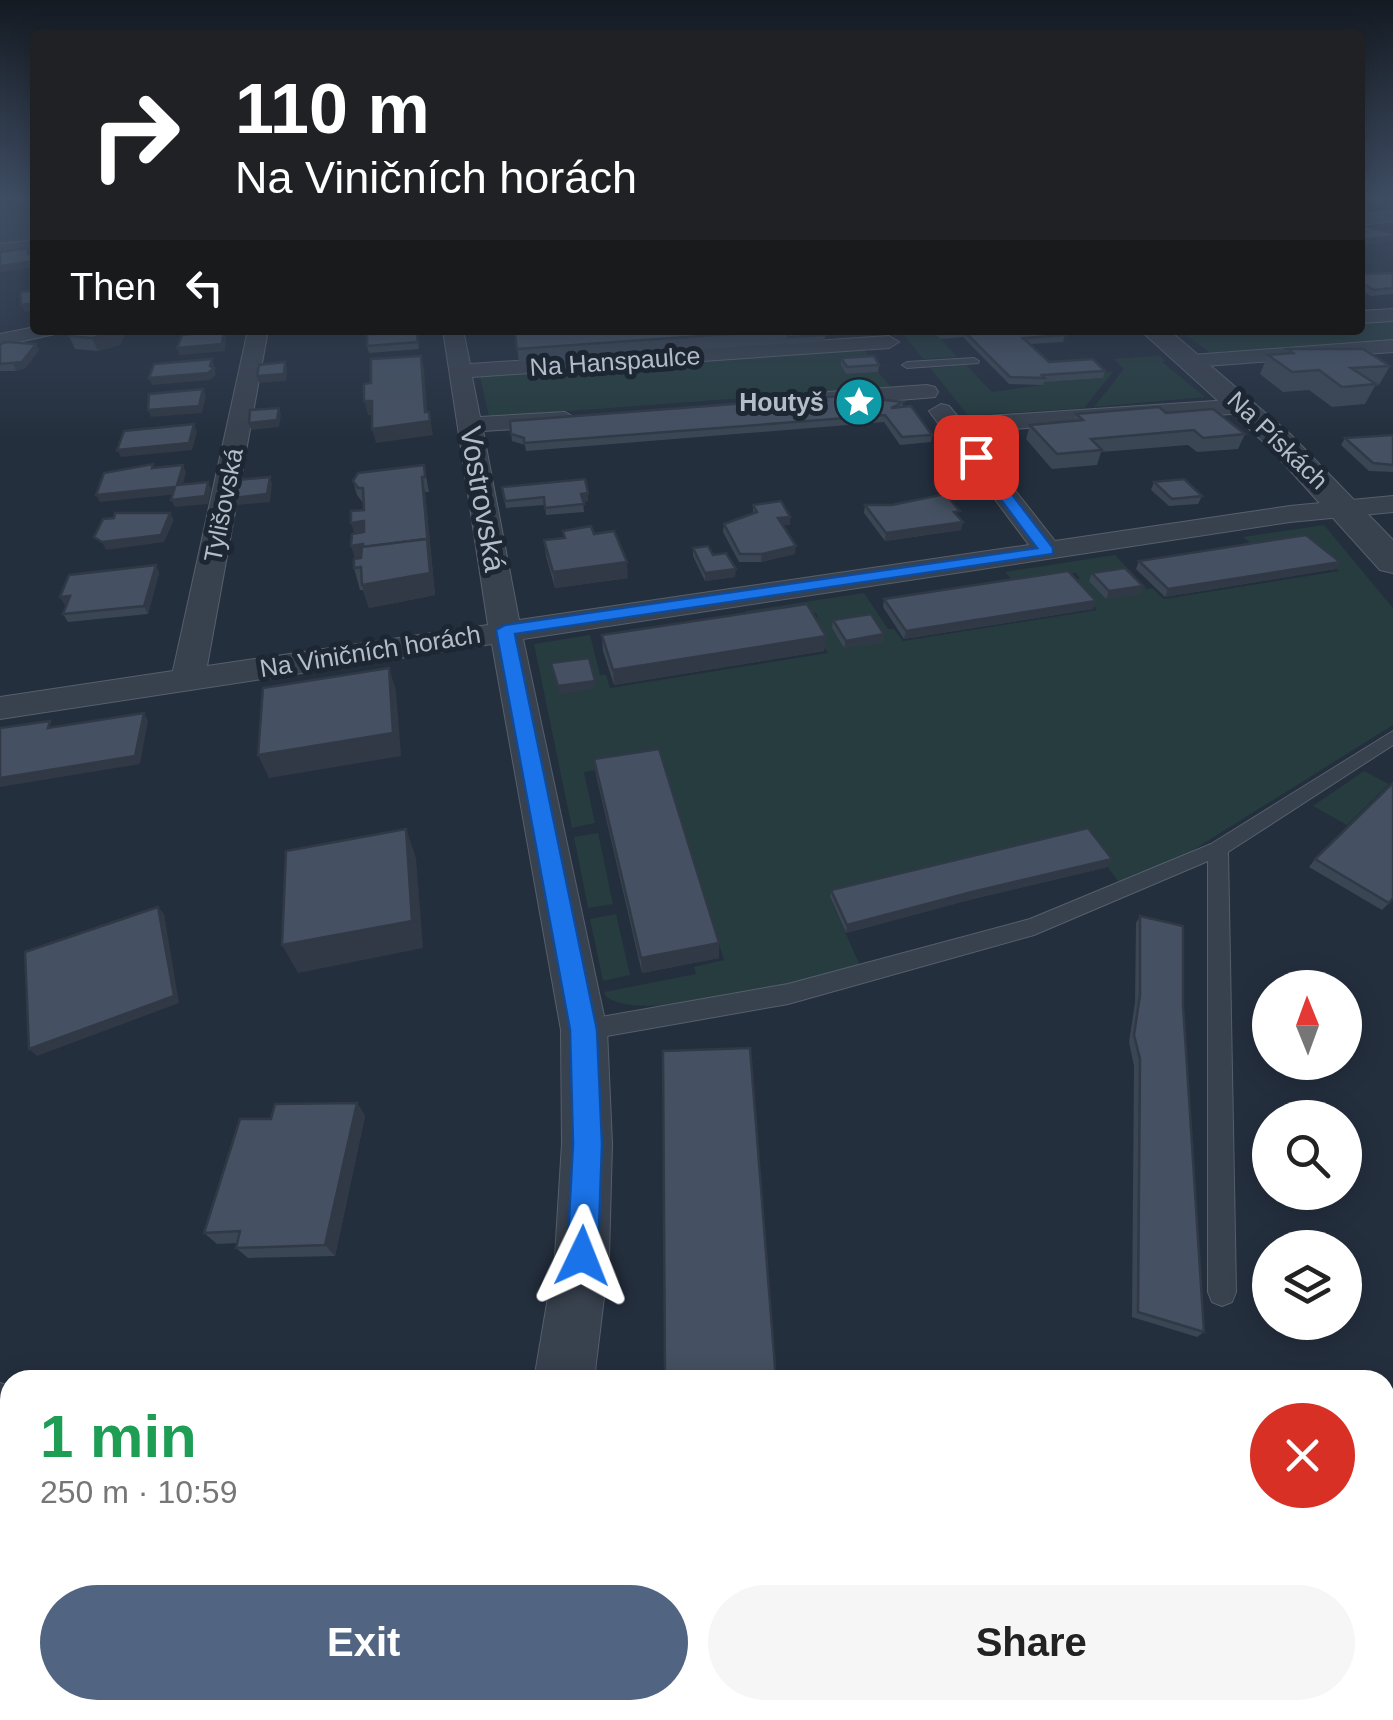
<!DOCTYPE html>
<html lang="en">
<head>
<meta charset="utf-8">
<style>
  :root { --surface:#fff; --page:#f6f6f6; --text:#222; --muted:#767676; --accent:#516482 }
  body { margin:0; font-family:Helvetica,sans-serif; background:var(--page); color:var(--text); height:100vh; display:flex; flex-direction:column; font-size:38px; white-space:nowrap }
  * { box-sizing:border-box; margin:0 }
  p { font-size:32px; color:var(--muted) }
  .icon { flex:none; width:55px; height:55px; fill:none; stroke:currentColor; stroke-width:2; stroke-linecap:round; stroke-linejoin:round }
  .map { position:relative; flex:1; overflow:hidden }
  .panel { position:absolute; left:0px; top:1370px; width:1395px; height:350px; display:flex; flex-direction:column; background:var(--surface); border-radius:30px 30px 0 0; box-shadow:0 5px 25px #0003 }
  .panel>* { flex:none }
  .guide { position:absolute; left:30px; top:30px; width:1335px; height:305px; border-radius:10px; box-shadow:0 5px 25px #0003; background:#202124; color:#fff; overflow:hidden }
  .needle { width:65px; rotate:359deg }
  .fabs { position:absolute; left:1252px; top:970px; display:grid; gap:20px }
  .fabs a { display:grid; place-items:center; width:110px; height:110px; border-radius:50%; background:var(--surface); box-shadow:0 5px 25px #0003; font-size:50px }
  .pin { position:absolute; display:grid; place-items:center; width:85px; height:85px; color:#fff; margin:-42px; border-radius:20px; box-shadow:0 5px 15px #0006 }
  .me { position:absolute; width:110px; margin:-55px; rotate:2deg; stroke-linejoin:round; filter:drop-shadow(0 0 8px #0008) }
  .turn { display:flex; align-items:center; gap:35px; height:210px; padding:0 40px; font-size:45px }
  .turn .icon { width:130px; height:130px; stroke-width:2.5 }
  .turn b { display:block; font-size:70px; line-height:85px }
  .then { display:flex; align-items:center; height:95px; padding:0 40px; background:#0003; gap:20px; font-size:38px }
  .round { display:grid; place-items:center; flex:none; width:105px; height:105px; border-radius:52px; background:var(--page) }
  .summary { display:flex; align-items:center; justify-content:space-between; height:170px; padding:0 40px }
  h1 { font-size:60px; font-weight:600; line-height:75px; color:#1e9e55 }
  .action { display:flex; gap:20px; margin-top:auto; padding:20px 40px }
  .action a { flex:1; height:115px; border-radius:60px; background:var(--accent); color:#fff; font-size:40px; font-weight:600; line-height:115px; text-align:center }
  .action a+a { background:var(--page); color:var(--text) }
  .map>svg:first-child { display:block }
  .green { fill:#263c3f }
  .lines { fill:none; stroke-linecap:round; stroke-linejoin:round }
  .service-casing { stroke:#565f6c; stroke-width:2 }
  .minor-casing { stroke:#565f6c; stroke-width:2 }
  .tertiary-casing { stroke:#565f6c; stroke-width:2 }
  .service { fill:#38414e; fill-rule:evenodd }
  .minor { fill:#38414e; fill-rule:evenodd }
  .tertiary { fill:#38414e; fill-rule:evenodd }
  .wall { fill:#3b4654 }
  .shaded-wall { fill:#303945 }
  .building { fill:#455162; stroke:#303945; stroke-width:2.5 }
  .route { fill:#1a73e8; stroke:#114b97; stroke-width:2.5 }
  .labels { text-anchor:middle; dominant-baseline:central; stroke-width:10; stroke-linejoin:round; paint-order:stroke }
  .far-street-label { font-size:25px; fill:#b4bcc9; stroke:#1d2633 }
  .far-poi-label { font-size:25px; font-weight:bold; fill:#b4bcc9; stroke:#1d2633; text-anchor:end }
  .street-label { font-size:30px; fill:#b4bcc9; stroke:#1d2633 }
</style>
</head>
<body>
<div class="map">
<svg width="1393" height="1720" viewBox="0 0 1393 1720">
  <rect width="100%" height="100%" fill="#242f3e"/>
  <g class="green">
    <path d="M35 211V240L0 243V214Z"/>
    <path d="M1393 320V343L1214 356 1185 334 1360 330V322Z"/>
    <path d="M900 330H960L936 334 957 357 923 359Z"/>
    <path d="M864 349 874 362 846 374 878 372 891 387 489 417 480 376Z"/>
    <path d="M1160 356 1165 361 1162 362 1205 397 1094 407 1124 369 1114 359Z"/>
    <path d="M966 365 992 392 1041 385 1040 382 1101 378 1098 373 1113 372 1084 408 974 415 967 414 930 368Z"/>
    <path d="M1324 525 1393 608V725L1193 850 1195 853 1121 885 1085 836 830 898 862 970C820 979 631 1027 605 995L604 992 696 974 694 967 724 960 662 760 584 772 595 823 572 828 534 644 590 635 600 675H606L610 688 828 653 808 618 818 617 816 613 751 623 745 611 864 593 888 629H894L903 641 1097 610 1069 580 1080 579 1076 573 1015 583 1005 572 1115 555 1147 589 1152 588 1164 599 1339 571 1299 539 1254 546 1243 537Z"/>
    <path d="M1364 771 1389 784 1347 825 1313 806Z"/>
    <path d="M598 833 613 904 588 908 574 837Z"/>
    <path d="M616 914 630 975 603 981 590 919Z"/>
    <path d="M0 1482 10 1485V1710H68L62 1720H0Z"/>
  </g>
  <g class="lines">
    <g class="service-casing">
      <g id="service">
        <path d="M974 358 979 361 978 363 907 368 902 365 907 362Z"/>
        <path d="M1393 731V745L1228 852 1236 1292 1232 1302 1222 1306 1212 1302 1208 1292V861L1034 935 788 1004 584 1040 576 1037 572 1030 576 1023 584 1020 788 984 1030 919 1211 844Z"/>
        <path d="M313 1710H351L347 1720H309Z"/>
      </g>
    </g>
    <g class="minor-casing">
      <g id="minor">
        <path d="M1393 211V221L1360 225V215Z"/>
        <path d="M35 240V250L0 254V244Z"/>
        <path d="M1393 309V321L1360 323V311Z"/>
        <path d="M35 327V330H58L55 334 0 346V334Z"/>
        <path d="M248 330H268L207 666 488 625 443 330H463L470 364 889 336 899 342 889 348 472 377 480 417 565 412 577 419 565 426 483 431 519 620 1029 545 929 411 941 404 949 406 959 418 1245 399 1256 406 1245 413 969 432 1055 541 1290 506 1393 496V512L1290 522 523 639 607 1030 612 1144 609 1256 594 1380H534L555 1256 562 1144 561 1030 492 644 0 719V697L173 671Z"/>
        <path d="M1393 340V352L1192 367 1181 361 1192 355Z"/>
        <path d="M927 385 935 387 938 392 935 397 828 406 817 399 828 392Z"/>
        <path d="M0 1383 10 1386V1446L0 1443Z"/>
        <path d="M431 1710H503L499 1720H427Z"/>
      </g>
    </g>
    <g class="tertiary-casing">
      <path id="tertiary" d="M1140 330H1169L1290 434 1393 540V573L1380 570 1268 446Z"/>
    </g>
    <use href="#service" class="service"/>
    <use href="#minor" class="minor"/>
    <use href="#tertiary" class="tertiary"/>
  </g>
  <g class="wall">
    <path d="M1393 273V294L1371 296 1360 290V274Z"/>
    <path d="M73 330H128L120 345 98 351 75 349 69 336Z"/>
    <path d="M367 330H417L419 349 369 353 367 346 374 334V332H368Z"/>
    <path d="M470 330H500V333L471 335Z"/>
    <path d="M821 330 825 335 824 342 788 344 787 343 519 362 515 333Z"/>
    <path d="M936 330H1059L1065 335 1063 342 1029 344 1049 362 1105 371 1103 378 1044 382 1043 385 1009 384 963 337 941 339 935 334Z"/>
    <path d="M0 344 39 350 25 368 16 371H0Z"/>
    <path d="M1287 349 1390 366 1379 385 1375 386 1365 404 1332 407 1309 390 1283 392 1260 374 1268 355 1285 354Z"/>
    <path d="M841 358 879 365 878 372 846 374 841 365Z"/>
    <path d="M885 400 903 402V407L932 435 931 442 900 445 884 422 526 451 525 445 512 441 510 421Z"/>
    <path d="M1166 413 1245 434 1238 449 1197 452 1188 445 1101 452 1097 465 1052 469 1026 439 1030 425 1074 421 1076 414Z"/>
    <path d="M1393 435V472L1369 471 1341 445 1345 438Z"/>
    <path d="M424 465 429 492H425L435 595 369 608 363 590H360L354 568 355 559 354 533 364 510 363 503 357 495 353 481Z"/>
    <path d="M1154 482 1202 496 1198 504 1169 506 1151 490Z"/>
    <path d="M502 487 588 501 583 502 584 512 546 515 545 505 506 508Z"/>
    <path d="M753 505 790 525H782L795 554 761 562H739L723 532 724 524 753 514Z"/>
    <path d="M865 505 958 517 961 530 885 541 864 513Z"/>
    <path d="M563 531 594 534 628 578 555 588 546 556 544 540 564 538Z"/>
    <path d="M693 548 713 555 735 577 705 581 693 556Z"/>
    <path d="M1139 561 1340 562 1335 569 1165 597 1136 569Z"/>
    <path d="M156 565 159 573 148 614 68 622 63 614 67 605H65L60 597Z"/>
    <path d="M1092 573 1143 586 1140 594 1106 599 1089 581Z"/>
    <path d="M884 599 1093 609 904 639 883 607Z"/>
    <path d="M833 620 884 634 883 642 844 648 832 628Z"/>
    <path d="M602 635 826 636 824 651 614 685 603 651Z"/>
    <path d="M594 759 719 943V958L642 973 596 775Z"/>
    <path d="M1315 859 1393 899 1382 910 1309 867Z"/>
    <path d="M1108 867 969 900 846 933 830 897 831 890Z"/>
    <path d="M1140 916 1204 1332 1197 1337 1132 1317 1134 1066 1129 1042 1135 1003 1136 923Z"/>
    <path d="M357 1103 365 1116 335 1256 248 1258 236 1248 237 1243 217 1244 204 1233 271 1119Z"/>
  </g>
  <g class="shaded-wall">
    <path d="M1393 236V241L1362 246 1365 240Z"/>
    <path d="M35 261V267L0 272V266Z"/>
    <path d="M35 303V310L25 312 21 305Z"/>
    <path d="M116 330H128L120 345 98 351 92 338Z"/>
    <path d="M224 330 226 336 225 351 180 355 177 348Z"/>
    <path d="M36 344 39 350 25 368 16 371 13 364Z"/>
    <path d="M421 356 424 369 428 421 429 412 433 435 376 443 372 429 425 412Z"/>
    <path d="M212 359 216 375 210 380 152 385 149 378 210 366Z"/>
    <path d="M285 362 287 369 286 381 259 383 257 376Z"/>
    <path d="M203 389 206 396 202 413 151 417 148 410Z"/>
    <path d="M364 401H372L375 415H368Z"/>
    <path d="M279 408 281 415 279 427 251 430 249 423Z"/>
    <path d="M194 424 197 432 192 450 121 457 117 450Z"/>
    <path d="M183 465 186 472 181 492 177 485Z"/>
    <path d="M270 477 272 484 270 502 237 505 234 498Z"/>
    <path d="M422 477 425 492 435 595 369 608 362 585 430 573 356 561 351 546Z"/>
    <path d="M208 482 211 489 208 504 175 507 171 500Z"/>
    <path d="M175 487 178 494 100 502 96 495Z"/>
    <path d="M588 493V501L582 502 581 494Z"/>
    <path d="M170 513 174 520 164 542 106 550 102 542Z"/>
    <path d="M790 517V525L777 526 778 518Z"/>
    <path d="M364 521 368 537 356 538 351 523Z"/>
    <path d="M963 522 961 530 885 541 886 533Z"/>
    <path d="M796 546 795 554 761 562 762 554Z"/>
    <path d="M627 562 628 578 555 588 553 572Z"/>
    <path d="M1340 562 1335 569 1165 597 1168 589Z"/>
    <path d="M156 565 159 573 148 614 144 606Z"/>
    <path d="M736 569 735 577 705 581V573Z"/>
    <path d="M1143 586 1140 594 1106 599 1109 591Z"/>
    <path d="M70 596 75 604 65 605 60 597Z"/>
    <path d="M1096 601 1093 609 904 639 906 631Z"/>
    <path d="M884 634 883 642 844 648 846 641Z"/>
    <path d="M826 636 824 651 614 685 613 670Z"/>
    <path d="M389 668 396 691 401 756 269 778 258 755Z"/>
    <path d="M595 681 596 689 559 694 558 686Z"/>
    <path d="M144 713 148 721 140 764 0 787V778Z"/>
    <path d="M406 829 416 858 423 948 298 973 282 945Z"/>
    <path d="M1112 859 1108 867 969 900 846 933 847 925 972 892Z"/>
    <path d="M158 907 164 914 179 1003 37 1056 29 1049Z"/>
    <path d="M719 943V958L642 973 641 958Z"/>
    <path d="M357 1103 365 1116 335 1256 325 1245Z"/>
    <path d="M230 1710H237L232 1720H224Z"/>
  </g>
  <g class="building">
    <path d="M1360 226H1365L1393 233V236L1365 240 1360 238Z"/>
    <path d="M28 248V254L35 253V261L0 266V252Z"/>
    <path d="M1393 273V288L1374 290 1360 282V274Z"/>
    <path d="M35 290V303L21 305V292Z"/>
    <path d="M73 330H116L114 332 92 338 69 336Z"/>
    <path d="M224 330 222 344 177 348 182 335Z"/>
    <path d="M374 330H416L418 342 367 346V334H374Z"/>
    <path d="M556 330H784L517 349 515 333Z"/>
    <path d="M788 330H821L825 335 788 337Z"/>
    <path d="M939 330H1059L1065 335 1023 338 1049 362 1093 359 1105 371 1042 375 1045 378 1010 377 964 331 942 333Z"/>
    <path d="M6 342 36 344 22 362 0 364V344Z"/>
    <path d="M1287 349H1363L1390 366 1351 368 1376 384 1342 387 1319 370 1292 372 1268 355 1293 353Z"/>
    <path d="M421 356 425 412H429L430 421 372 429V401H364V384L371 383V359Z"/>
    <path d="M874 356 879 365 847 367 841 358Z"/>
    <path d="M212 359 210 366 214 368 208 373 149 378 154 364Z"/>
    <path d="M285 362 284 374 257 376 259 365Z"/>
    <path d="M203 389 199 406 148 410 149 394Z"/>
    <path d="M880 393 885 400 903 402 891 408 911 406 932 435 902 437 885 415 524 443V438L511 434 510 421Z"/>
    <path d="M1159 407 1166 413 1213 409 1245 434 1203 438 1194 430 1091 439 1102 450 1057 454 1030 425 1083 420 1076 414Z"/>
    <path d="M279 408 277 420 249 423 250 410Z"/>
    <path d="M194 424 189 443 117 450 124 431Z"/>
    <path d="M1393 435V465L1373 463 1345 438Z"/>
    <path d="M153 464 152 468 183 465 177 485 208 482 205 496 171 500 175 487 96 495 104 473Z"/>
    <path d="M424 465 425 477H422L428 546 427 539 363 547V544L351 546 352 534 364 532V521L351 523V511L364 510 363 488H358L353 481 358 473Z"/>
    <path d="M270 477 267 494 234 498 237 480Z"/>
    <path d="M585 479 588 493 581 494 584 504 545 508 544 497 505 501 502 487Z"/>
    <path d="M1184 479 1202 496 1172 499 1154 482Z"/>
    <path d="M945 494 960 511 954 512 963 522 886 533 865 505H892Z"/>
    <path d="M781 501 790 517 778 518 796 546 762 554H740L724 524 757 512 753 505Z"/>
    <path d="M115 513H170L161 535 102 542 94 537 103 519 114 518Z"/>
    <path d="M591 526 594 534 614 531 627 562 553 572 544 540 565 538 563 531Z"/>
    <path d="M1306 535 1340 562 1168 589 1139 561Z"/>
    <path d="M427 539 430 573 362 585 361 567 354 568V559L361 558 362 547Z"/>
    <path d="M708 546 713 555 726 553 736 569 705 573 693 548Z"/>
    <path d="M156 565 144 606 63 614 70 596 60 597 69 575Z"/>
    <path d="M1125 568 1143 586 1109 591 1092 573Z"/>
    <path d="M1068 571 1096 601 906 631 884 599Z"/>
    <path d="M807 604 826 636 613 670 602 635Z"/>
    <path d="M871 614 884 634 846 641 833 620Z"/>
    <path d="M589 658 595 681 558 686 551 663Z"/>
    <path d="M389 668 393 733 258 755 263 688Z"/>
    <path d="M144 713 135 756 0 778V728L50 721 48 728Z"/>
    <path d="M659 749 719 943 641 958 594 759Z"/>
    <path d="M1393 783V898L1389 903 1315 859Z"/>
    <path d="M1088 828 1112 859 972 892 847 925 831 890Z"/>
    <path d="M406 829 412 921 282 945 286 851Z"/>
    <path d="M158 907 174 996 29 1049 25 952Z"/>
    <path d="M1140 916 1183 926V1005L1204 1332 1138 1312 1140 1059 1134 1035 1140 995Z"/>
    <path d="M750 1048 776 1380H665L663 1051Z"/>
    <path d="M357 1103 325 1245 236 1248 240 1231 204 1233 240 1119H271L275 1104Z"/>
    <path d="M58 1710H230L224 1720H51Z"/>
    <path d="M593 1710H735L733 1720H590Z"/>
  </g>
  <linearGradient id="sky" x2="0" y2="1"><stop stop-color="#141a22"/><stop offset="0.45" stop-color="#3f4d63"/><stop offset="1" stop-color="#3f4d63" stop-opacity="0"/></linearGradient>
  <rect width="1393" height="440" fill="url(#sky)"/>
  <path class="route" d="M971 454H981L1053 548V554L515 634 597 1030 602 1144 598 1256 594 1267 582 1272 571 1267 567 1256 573 1144 570 1030 496 630 505 625 1037 548 971 460Z"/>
  <defs>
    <g id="sight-disc" transform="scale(2.5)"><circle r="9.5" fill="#0f9aa8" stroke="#1d2633"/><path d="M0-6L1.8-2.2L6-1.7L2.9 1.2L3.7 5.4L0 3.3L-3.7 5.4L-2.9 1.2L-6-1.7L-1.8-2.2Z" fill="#fff"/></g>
  </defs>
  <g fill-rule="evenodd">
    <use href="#sight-disc" x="859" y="402"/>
  </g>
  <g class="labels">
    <g class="far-street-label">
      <text transform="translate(615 361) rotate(-4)">Na Hanspaulce</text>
      <text transform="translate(1278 440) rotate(44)">Na Pískách</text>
      <text transform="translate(223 505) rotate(-79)">Tylišovská</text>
      <text transform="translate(370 651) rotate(-9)">Na Viničních horách</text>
    </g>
    <g class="far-poi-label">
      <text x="824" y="402">Houtyš</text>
    </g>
    <g class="street-label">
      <text transform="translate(483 499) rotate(80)">Vostrovská</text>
    </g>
  </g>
</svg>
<div class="fabs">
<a><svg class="needle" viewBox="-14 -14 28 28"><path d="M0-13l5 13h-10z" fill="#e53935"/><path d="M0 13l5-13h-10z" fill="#767676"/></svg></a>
<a><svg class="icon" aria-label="search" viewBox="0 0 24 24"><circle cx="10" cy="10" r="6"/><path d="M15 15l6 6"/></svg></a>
<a><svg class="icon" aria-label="layers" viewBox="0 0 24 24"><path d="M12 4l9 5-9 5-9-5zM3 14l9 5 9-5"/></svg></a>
</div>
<div class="pin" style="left:976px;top:457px;background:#d93025"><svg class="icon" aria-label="arrive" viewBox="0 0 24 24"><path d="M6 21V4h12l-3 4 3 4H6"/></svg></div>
<svg class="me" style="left:582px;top:1256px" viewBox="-20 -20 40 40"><path d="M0-17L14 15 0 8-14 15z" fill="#1a73e8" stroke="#fff" stroke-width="4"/></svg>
<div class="guide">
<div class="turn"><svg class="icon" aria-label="right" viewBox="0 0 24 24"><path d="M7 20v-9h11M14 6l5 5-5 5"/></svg><div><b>110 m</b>Na Viničních horách</div></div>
<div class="then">Then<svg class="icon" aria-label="left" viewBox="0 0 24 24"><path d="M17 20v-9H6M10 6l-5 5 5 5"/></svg></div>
</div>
<section class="panel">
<div class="summary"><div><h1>1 min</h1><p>250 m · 10:59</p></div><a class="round" style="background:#d93025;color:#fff"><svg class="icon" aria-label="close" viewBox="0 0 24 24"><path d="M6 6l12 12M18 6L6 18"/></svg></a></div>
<div class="action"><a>Exit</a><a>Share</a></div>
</section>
</div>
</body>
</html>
